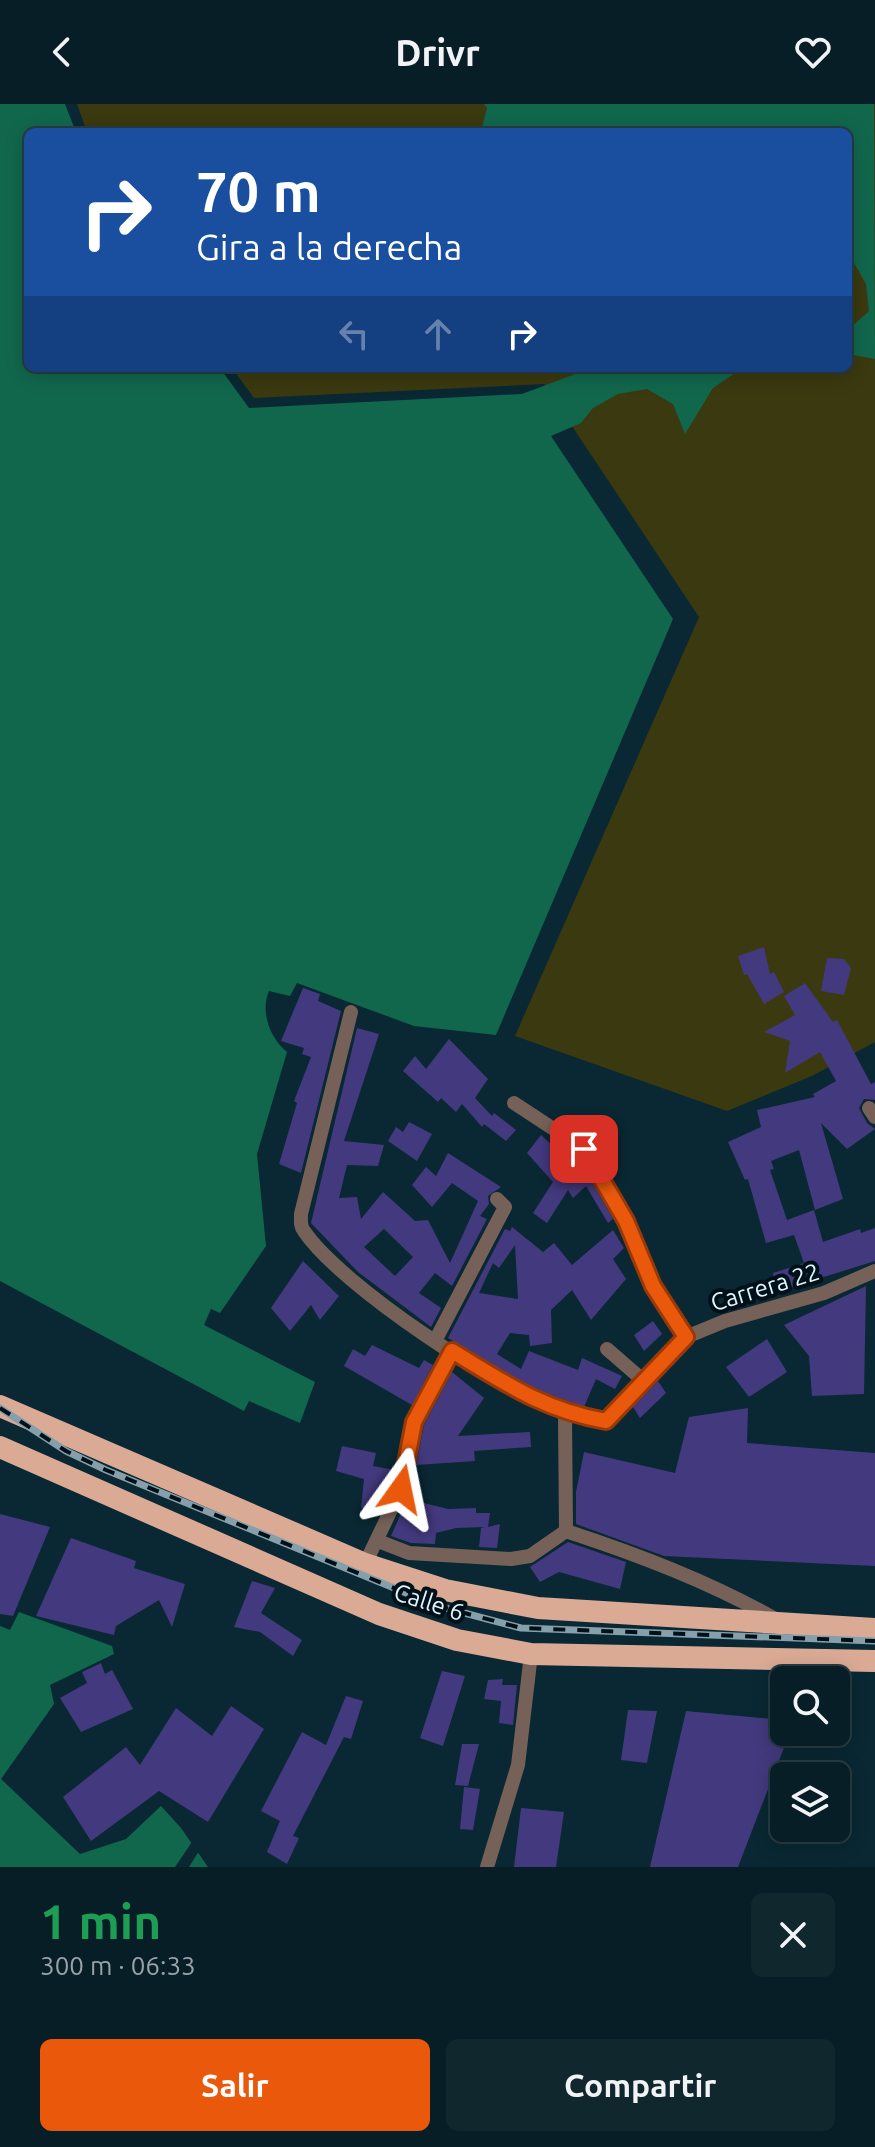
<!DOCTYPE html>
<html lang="es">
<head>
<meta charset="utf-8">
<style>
  :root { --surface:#071e26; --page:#10272e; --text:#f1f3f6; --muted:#98a2a7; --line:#283c43; --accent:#ea580c }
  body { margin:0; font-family:Ubuntu,sans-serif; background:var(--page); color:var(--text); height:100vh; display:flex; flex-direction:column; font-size:30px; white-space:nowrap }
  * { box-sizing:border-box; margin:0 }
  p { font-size:26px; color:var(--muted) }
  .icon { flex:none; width:44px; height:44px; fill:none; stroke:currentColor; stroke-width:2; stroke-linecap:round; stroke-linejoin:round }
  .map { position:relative; height:1763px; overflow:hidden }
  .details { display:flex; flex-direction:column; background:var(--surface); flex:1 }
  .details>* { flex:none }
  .hud { position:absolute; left:24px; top:24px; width:828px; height:244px; border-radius:12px; box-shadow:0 4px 20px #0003,0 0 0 2px var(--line); background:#1a4fa0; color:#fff; overflow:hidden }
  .controls { position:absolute; left:770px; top:1562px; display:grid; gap:16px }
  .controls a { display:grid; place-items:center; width:80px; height:80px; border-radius:12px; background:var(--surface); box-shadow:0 4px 20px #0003,0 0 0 2px var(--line); font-size:40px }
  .pin { position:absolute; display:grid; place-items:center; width:68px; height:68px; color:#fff; margin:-34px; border-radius:16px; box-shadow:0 4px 12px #0006 }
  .me { position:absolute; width:88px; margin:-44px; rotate:12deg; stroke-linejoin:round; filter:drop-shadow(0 0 6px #0008) }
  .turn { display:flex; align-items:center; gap:28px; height:168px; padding:0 40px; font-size:36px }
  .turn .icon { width:104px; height:104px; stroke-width:2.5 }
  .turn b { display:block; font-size:56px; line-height:68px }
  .lanes { display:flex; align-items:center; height:76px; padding:0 40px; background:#0003; justify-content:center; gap:40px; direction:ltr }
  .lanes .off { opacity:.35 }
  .round { display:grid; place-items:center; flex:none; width:84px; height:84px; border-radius:12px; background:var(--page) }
  .summary { display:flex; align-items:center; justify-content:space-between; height:136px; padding:0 40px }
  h1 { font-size:48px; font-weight:700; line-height:60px; color:#1e9e55 }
  .button { display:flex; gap:16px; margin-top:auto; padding:16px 40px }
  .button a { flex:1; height:92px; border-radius:12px; background:var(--accent); color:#fff; font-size:32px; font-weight:700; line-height:92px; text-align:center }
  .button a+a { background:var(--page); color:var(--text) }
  header { display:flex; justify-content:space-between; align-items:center; height:104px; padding:0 40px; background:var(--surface); font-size:36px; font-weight:700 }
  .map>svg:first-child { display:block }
  .green { fill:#3b3910 }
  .water { fill:#11674c }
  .pier { fill:#092833 }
  .building { fill:#43397e; fill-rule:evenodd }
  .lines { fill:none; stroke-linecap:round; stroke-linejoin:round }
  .minor { stroke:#766158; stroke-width:14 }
  .trunk { stroke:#daaa95; stroke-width:22 }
  .rail-casing { stroke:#86a0ab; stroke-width:7 }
  .rail { stroke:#001018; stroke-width:4; stroke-dasharray:12; stroke-linecap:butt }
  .route-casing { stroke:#983908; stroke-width:20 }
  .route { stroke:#ea580c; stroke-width:14 }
  .labels { text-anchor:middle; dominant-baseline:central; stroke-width:8; stroke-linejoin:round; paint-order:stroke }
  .street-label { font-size:24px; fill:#def5ff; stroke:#001018 }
</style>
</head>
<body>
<header><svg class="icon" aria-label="back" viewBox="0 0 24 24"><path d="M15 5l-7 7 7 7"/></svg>Drivr<svg class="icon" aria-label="heart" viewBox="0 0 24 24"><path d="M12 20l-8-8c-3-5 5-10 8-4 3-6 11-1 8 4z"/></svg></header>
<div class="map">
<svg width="875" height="1763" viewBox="0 0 875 1763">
  <rect width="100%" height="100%" fill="#092833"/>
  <path class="green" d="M77 0H875V938L812 972 727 1007 515 932 699 513 544 280 254 294 232 264H848V28H87Z"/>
  <g class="water">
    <path d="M0 0H65L76 28H28V264H220L249 304 522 290 591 264H742L713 284 685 330 673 300 647 285 618 290 593 304 581 319 551 332 673 515 496 931 414 922 297 879 290 892 269 887C260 908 270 934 287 948L257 1050 266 1142 220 1209 211 1205 204 1221 315 1278 300 1319 249 1297 244 1307 0 1177Z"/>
    <path d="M484 0H874L875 255 848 250V226L869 207 866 180 848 148V28H481L487 4Z"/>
    <path d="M19 1508 112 1542 114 1550 50 1581 54 1600 1 1675 80 1750 126 1735 161 1702 181 1724 208 1763H0V1522L10 1526Z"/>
  </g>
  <path class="pier" d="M192 1738 199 1747 189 1763H175Z"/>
  <g class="building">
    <path d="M764 843 770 870 774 868 784 888 764 900 747 870 744 871 738 852Z"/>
    <path d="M827 854 844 855 851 864 844 891 821 887Z"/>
    <path d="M805 879 833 918 837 916 871 980 875 978V996L864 995 859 1004 867 1019 875 1025 847 1045 821 1019 843 1095 815 1106 799 1046 771 1057 774 1065 770 1066 787 1116 814 1106 823 1138 860 1125 861 1129 875 1124V1157L776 1188 773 1169 804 1159 794 1131 766 1139 748 1075 745 1076 728 1038 761 1023 757 1006 815 993 813 990 836 977 820 948 785 969 790 937 764 928 795 911 784 892Z"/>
    <path d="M303 884 320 890 318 897 341 907 301 1069 279 1060 297 999 294 997 311 953 302 950 304 944 281 937Z"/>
    <path d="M357 924 379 930 344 1037 384 1041 378 1062 347 1061 339 1094 357 1093 361 1115 383 1088 415 1117 428 1116 450 1159 478 1097 452 1079 432 1103 412 1081 426 1063 436 1072 448 1049 501 1083 488 1092 489 1100 480 1112 487 1115 452 1182 435 1169 419 1189 441 1204 431 1223 358 1168 311 1119ZM384 1125 413 1153 395 1172 364 1143Z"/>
    <path d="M449 935 488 975 475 994 492 1012 494 1009 516 1026 506 1037 484 1020 482 1023 462 1000 456 1008 441 994 438 998 403 967 415 952 426 965Z"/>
    <path d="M409 1018 432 1030 417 1057 388 1037 396 1023 403 1028Z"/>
    <path d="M541 1031 567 1055 573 1050 577 1052 613 1115 608 1119 586 1082 573 1094 568 1086 547 1119 533 1109 553 1078 527 1049Z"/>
    <path d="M512 1123 543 1148 554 1139 572 1161 613 1126 624 1144 613 1155 626 1175 591 1216 572 1186 551 1206 552 1239 530 1242 529 1231 510 1229 497 1250 521 1265 529 1247 578 1266 582 1254 622 1272 615 1285 596 1275 584 1303 532 1284 448 1234 505 1125 510 1127ZM515 1141 518 1195 479 1189 493 1159 499 1164Z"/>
    <path d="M303 1157 339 1192 320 1216 311 1201 290 1227 271 1204Z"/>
    <path d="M866 1182 864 1290 812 1292 809 1252 784 1221Z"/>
    <path d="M653 1217 662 1230 644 1247 634 1231Z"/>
    <path d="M767 1235 787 1268 749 1293 726 1263Z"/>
    <path d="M372 1241 419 1264 424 1256 433 1261 412 1301 344 1262 353 1245 365 1252Z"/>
    <path d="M452 1268 484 1294 458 1332 530 1328 531 1343 474 1347 475 1357 416 1361 424 1321Z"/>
    <path d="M658 1277 666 1289 640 1314 633 1303Z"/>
    <path d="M748 1304 747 1339 875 1349V1462L664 1452 576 1420V1388L584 1348 675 1369 689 1313Z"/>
    <path d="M342 1342 376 1349 373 1362 395 1366 380 1405 361 1404 364 1375 336 1367Z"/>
    <path d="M420 1398 448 1405 476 1404V1409H490L488 1423 500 1420 497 1444 479 1443 481 1424 485 1423 456 1424 436 1429 435 1440 411 1439 391 1432 402 1407 415 1409Z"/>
    <path d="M0 1410 50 1423 13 1512 0 1510Z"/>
    <path d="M71 1434 136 1457 134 1464 185 1480 172 1523 159 1496 116 1522 114 1531 36 1512Z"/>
    <path d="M568 1438 626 1458 620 1485 559 1468 540 1478 530 1463Z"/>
    <path d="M252 1477 275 1484 261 1509 302 1536 293 1552 260 1528 234 1523Z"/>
    <path d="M101 1559 105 1570 112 1566 133 1605 81 1628 60 1594 87 1579 82 1568Z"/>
    <path d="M442 1567 465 1572 443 1642 420 1634Z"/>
    <path d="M503 1575 502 1581H517L513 1621 499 1619 501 1597 484 1595 488 1576Z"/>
    <path d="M346 1592 363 1597 351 1635 344 1633 293 1732 299 1734 287 1760 267 1748 280 1717 261 1707 302 1628 326 1641Z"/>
    <path d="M231 1602 264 1625 208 1718 159 1687 91 1737 63 1693 126 1643 140 1661 176 1604 212 1632Z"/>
    <path d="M628 1606 657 1607 647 1659 621 1656Z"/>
    <path d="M686 1607 784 1616V1628H790L738 1763H650Z"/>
    <path d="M462 1640H479L468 1682 455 1681Z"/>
    <path d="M464 1683 480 1685 473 1726 460 1725Z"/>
    <path d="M521 1704 564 1708 556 1763H514Z"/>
  </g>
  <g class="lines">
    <g class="minor">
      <path d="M351 908 301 1110C301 1116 300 1122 304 1127 341 1182 501 1287 564 1309 577 1313 592 1314 606 1317L686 1233 725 1217 824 1189 875 1167"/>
      <path d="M514 999 584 1045 626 1117 653 1182 686 1233"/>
      <path d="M869 1004 875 1013"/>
      <path d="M435 1237 505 1103 497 1095"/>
      <path d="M607 1245 645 1278"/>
      <path d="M565 1310 566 1427"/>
      <path d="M378 1437 409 1449 511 1455 530 1452 566 1427C639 1451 710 1478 777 1516"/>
      <path d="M365 1460 401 1385 414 1318 452 1247"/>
      <path d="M487 1763 518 1661 531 1550"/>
    </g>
    <g class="trunk">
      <path d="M0 1302 365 1460 445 1486 538 1504 875 1525"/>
      <path d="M0 1343 379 1510 457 1536 531 1550 875 1557"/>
    </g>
    <g class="rail-casing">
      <path id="rail" d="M0 1304 66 1347 106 1366 438 1502 521 1524 875 1537"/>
    </g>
    <use href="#rail" class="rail"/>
  </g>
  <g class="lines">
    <g class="route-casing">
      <path id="route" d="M401 1385 414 1318 452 1247C505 1279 543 1306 606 1317L686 1233 653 1182 626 1117 584 1045"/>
    </g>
    <use href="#route" class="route"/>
  </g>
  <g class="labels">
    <g class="street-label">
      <text transform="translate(765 1183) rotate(-17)">Carrera 22</text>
      <text transform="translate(429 1498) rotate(18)">Calle 6</text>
    </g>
  </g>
</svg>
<div class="controls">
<a><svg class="icon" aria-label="search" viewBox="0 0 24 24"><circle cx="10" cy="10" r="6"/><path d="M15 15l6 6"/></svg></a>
<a><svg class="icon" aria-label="layers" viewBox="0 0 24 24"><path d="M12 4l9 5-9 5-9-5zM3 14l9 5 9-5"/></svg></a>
</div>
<div class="pin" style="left:584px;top:1045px;background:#d93025"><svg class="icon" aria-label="arrive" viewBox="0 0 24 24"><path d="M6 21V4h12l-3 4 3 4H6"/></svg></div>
<svg class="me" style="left:401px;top:1385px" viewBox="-20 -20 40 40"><path d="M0-17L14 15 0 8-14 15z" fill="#ea580c" stroke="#fff" stroke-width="4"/></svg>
<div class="hud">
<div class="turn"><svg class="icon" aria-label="right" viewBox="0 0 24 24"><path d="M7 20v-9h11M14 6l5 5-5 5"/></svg><div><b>70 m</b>Gira a la derecha</div></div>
<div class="lanes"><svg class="icon off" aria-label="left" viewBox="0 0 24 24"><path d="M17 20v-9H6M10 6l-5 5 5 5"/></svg><svg class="icon off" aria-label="ahead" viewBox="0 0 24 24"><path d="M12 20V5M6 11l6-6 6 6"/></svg><svg class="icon" aria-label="right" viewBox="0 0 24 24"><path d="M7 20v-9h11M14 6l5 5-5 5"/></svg></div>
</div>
</div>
<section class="details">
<div class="summary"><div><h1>1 min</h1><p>300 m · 06:33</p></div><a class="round"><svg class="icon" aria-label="close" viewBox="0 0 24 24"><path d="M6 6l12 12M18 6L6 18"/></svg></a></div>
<div class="button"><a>Salir</a><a>Compartir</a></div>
</section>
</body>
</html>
